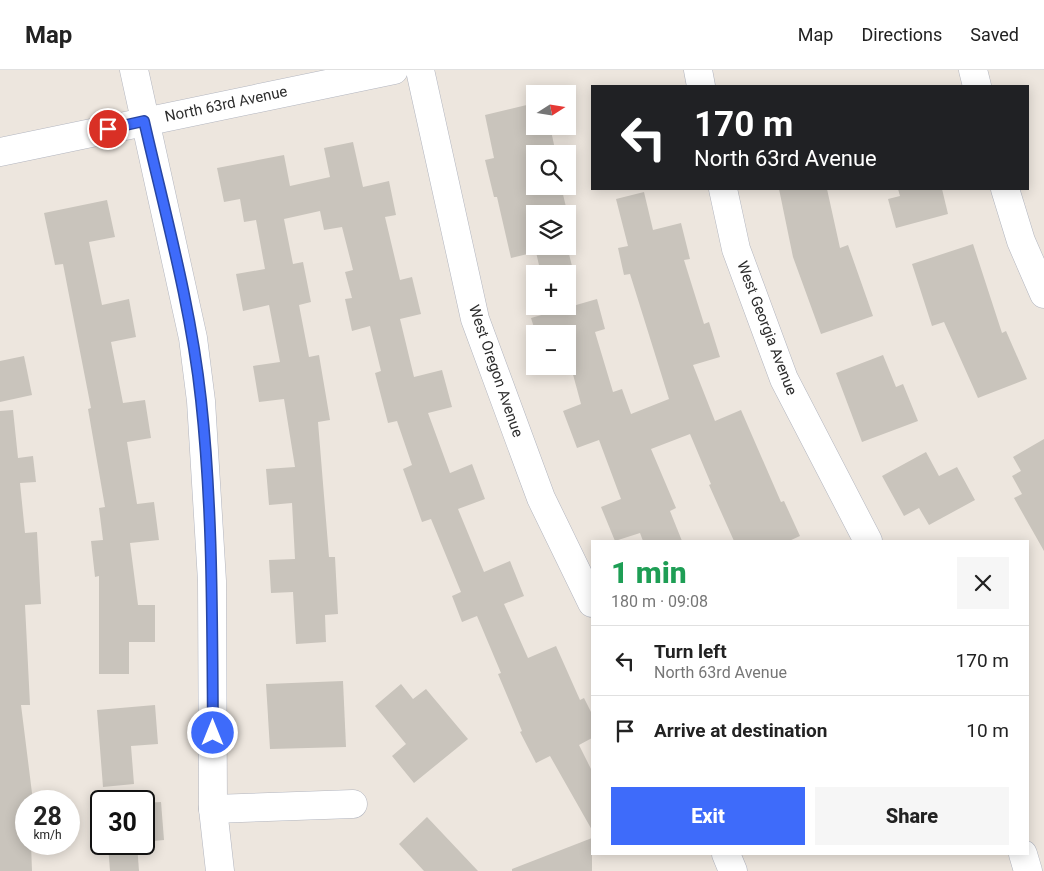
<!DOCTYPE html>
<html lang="en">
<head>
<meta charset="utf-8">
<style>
  :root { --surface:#fff; --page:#f6f6f6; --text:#222; --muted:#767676; --line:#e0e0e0; --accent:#3e6bfa }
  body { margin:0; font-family:Roboto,sans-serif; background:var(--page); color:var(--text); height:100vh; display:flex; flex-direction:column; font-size:19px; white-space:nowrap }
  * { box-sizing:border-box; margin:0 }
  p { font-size:16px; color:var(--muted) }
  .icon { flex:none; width:28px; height:28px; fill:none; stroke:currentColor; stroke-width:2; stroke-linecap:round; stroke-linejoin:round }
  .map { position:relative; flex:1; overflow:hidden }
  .side { position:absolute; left:591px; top:470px; width:438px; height:315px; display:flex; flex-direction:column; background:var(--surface); border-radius:0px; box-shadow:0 2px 12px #0003 }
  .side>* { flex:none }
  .guide { position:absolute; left:591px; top:15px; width:438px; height:105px; border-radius:0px; box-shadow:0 2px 12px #0003; background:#202124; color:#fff; overflow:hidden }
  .needle { width:32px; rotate:78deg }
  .fabs { position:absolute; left:526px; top:15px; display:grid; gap:10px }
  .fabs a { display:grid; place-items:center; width:50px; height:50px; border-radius:0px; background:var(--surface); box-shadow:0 2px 12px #0003; font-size:25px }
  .speed { position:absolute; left:15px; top:720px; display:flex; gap:10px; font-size:25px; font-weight:700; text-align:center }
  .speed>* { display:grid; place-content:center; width:65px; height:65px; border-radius:50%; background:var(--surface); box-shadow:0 2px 12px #0003; line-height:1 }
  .speed small { font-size:12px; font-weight:400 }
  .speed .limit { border:2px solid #111; border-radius:8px; background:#fff; color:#111 }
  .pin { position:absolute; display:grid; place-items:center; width:42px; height:42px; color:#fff; margin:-21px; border:2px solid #fff; border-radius:50%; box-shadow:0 1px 5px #0007 }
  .me { position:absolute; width:55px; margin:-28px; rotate:0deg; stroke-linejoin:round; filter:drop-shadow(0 0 4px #0008) }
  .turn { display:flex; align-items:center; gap:18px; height:105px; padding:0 20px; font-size:22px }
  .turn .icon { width:65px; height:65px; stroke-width:2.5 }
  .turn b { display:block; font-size:35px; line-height:42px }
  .round { display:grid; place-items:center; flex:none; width:52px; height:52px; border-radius:0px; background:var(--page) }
  .summary { display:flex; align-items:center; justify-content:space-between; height:85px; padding:0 20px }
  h1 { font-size:30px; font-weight:800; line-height:38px; color:#1e9e55 }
  .button { display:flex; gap:10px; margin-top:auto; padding:10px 20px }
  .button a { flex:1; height:58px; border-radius:0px; background:var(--accent); color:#fff; font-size:20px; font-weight:800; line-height:58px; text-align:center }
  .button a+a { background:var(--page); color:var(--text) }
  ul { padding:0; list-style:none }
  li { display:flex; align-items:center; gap:15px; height:70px; padding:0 20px; border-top:1px solid var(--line) }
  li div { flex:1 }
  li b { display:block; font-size:19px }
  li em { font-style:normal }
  header { display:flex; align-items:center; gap:30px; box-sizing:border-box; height:70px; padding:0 25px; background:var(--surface); border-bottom:1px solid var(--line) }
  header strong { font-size:24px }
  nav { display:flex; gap:28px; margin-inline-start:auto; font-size:18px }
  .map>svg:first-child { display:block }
  .building { fill:#c9c4bc }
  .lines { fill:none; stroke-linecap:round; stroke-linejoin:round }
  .street-casing { stroke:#b2b5bf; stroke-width:29 }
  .secondary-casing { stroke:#b2b5bf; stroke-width:29 }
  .street { stroke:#fff; stroke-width:28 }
  .secondary { stroke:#fff; stroke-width:28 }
  .route-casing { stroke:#2846a2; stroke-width:12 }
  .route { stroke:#3e6bfa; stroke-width:9 }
  .labels { text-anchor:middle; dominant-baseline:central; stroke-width:4; stroke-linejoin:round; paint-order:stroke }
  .street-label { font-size:15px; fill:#2c2c2c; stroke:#fff }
</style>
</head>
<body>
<header>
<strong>Map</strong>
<nav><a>Map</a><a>Directions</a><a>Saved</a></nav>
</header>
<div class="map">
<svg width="1044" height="801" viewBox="0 0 1044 801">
  <rect width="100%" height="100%" fill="#ede6de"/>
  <g class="building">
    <path d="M535 33V56H550L556 84H535V116H561L571 158 568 159V144H535V176H567L574 204H541L536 182 511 188 497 127H494L485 90 494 88 485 45Z"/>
    <path d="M353 72 363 117 389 111 396 145 385 147 400 210 412 207 421 244 400 249 414 307 442 300 452 337 428 343 450 403 472 394 485 429 458 439 484 502 510 491 524 526 504 534 528 588 556 576 580 630 584 628 592 644V668L579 675 592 701V760L550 686 536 693 520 662 522 661 498 604 501 603 477 546 462 552 452 526 461 522 431 449 422 452 403 399 412 395 397 351 388 353 375 303 381 301 370 256 352 261 345 229 352 228 345 202 353 200 342 157 324 160 320 141 284 149 293 194 303 192 311 232 299 235 309 287 319 285 330 350 318 352 329 487H335L338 544 325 545 326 572 296 574 293 522 271 523 269 490 295 489 292 433 269 435 266 399 295 397 284 329 259 332 253 296 280 292 269 235 243 241 236 204 265 199 256 150 244 152 240 129 224 132 217 98 284 85 290 116 330 107 324 78Z"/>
    <path d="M779 119H827L840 178 848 175 873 246 821 264 793 187Z"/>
    <path d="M898 119H942L948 144 896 158 888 129 900 126Z"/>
    <path d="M644 122 653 160 681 153 690 189 684 190 704 254 709 252 720 287 693 295 715 351 741 340 781 432 784 431 800 466 789 471H734L709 415 711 414 690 364 651 379 676 438 670 441 682 471H643L640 463 615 471 601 437 621 429 599 370 577 378 563 341 581 334 568 286V264H536L531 248 597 229 605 259 595 262 613 322 622 319 631 344 669 329 630 204 624 205 618 178 628 176 616 129Z"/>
    <path d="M107 130 115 167 89 172 102 235 129 229 136 267 111 272 123 333 145 330 151 368 127 372 137 434 154 432 159 470 130 473 138 535H155V572H129V604H99V506L95 507 91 471 103 470 99 438 105 437 88 339 91 338 69 225 63 194 55 195 44 143Z"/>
    <path d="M973 174 1002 263 1006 261 1027 309 978 328 944 252 932 256 912 194Z"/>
    <path d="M883 285 896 317 903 314 918 351 862 372 836 303Z"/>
    <path d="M24 286 32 325 0 332V291Z"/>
    <path d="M13 340 18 388 33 386 36 412 20 413 25 463 37 462 41 534 25 535 30 635H21L33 731H26V774H31L32 801H0V341Z"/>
    <path d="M1044 369V481L1014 428 1022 424 1012 406 1021 401 1013 387Z"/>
    <path d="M926 382 939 406 957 397 975 430 929 455 919 438 904 446 882 406Z"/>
    <path d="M343 611 346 677 270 679 266 614Z"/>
    <path d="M401 614 413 629 426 619 468 669 414 713 392 686 406 674 375 636Z"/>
    <path d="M155 635 158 674 131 676 134 714 103 717 97 640Z"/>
    <path d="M161 732 164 770 144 772V733Z"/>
    <path d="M427 747 478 801H424L399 774Z"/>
    <path d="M592 768V801H512V799Z"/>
    <path d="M108 774H137L139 801H110Z"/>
  </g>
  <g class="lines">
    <g class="street-casing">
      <g id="street">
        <path d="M134 0 193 268 201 331 212 511 213 739 220 801"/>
        <path d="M420 0 475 249 541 428 592 533"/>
        <path d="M698 0 701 16"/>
        <path d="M973 0 977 16"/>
        <path d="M723 119 736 179 784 309 868 471"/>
        <path d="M1005 119 1021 171 1044 224"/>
        <path d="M213 739 353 734"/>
        <path d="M726 784 733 801"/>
        <path d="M1023 784 1028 801"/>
      </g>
    </g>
    <g class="secondary-casing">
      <path id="secondary" d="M0 82 394 0"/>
    </g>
    <use href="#street" class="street"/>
    <use href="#secondary" class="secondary"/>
  </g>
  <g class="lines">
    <g class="route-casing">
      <path id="route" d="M108 59 144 51C165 143 191 236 201 330 213 440 212 552 213 663"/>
    </g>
    <use href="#route" class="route"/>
  </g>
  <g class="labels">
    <g class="street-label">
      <text transform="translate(226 34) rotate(-12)">North 63rd Avenue</text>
      <text transform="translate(767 258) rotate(69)">West Georgia Avenue</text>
      <text transform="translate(496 301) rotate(71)">West Oregon Avenue</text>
    </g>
  </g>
</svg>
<div class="fabs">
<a><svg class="needle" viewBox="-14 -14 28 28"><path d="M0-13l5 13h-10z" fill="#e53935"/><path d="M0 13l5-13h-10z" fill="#767676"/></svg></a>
<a><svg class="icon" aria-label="search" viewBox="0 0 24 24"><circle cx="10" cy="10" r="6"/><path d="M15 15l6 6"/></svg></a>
<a><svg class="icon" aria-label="layers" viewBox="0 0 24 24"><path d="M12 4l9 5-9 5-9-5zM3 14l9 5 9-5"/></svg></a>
<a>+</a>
<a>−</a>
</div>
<div class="speed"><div>28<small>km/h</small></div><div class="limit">30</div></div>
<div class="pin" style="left:108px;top:59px;background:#d93025"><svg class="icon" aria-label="arrive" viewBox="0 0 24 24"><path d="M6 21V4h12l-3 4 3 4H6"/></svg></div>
<svg class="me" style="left:213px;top:663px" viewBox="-20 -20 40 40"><circle r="17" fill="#3e6bfa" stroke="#fff" stroke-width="3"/><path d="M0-11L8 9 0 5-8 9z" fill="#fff"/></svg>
<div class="guide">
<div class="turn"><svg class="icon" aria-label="left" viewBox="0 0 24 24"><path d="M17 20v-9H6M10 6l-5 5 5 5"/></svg><div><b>170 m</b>North 63rd Avenue</div></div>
</div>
<section class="side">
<div class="summary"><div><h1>1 min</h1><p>180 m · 09:08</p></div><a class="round"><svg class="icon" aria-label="close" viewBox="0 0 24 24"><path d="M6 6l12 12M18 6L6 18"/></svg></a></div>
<ul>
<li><svg class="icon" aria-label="left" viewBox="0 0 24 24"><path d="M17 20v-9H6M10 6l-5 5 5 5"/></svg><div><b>Turn left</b><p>North 63rd Avenue</p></div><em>170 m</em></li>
<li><svg class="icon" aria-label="arrive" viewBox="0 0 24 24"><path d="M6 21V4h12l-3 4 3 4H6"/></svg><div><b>Arrive at destination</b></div><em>10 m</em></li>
</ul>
<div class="button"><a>Exit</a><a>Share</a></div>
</section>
</div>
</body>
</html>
